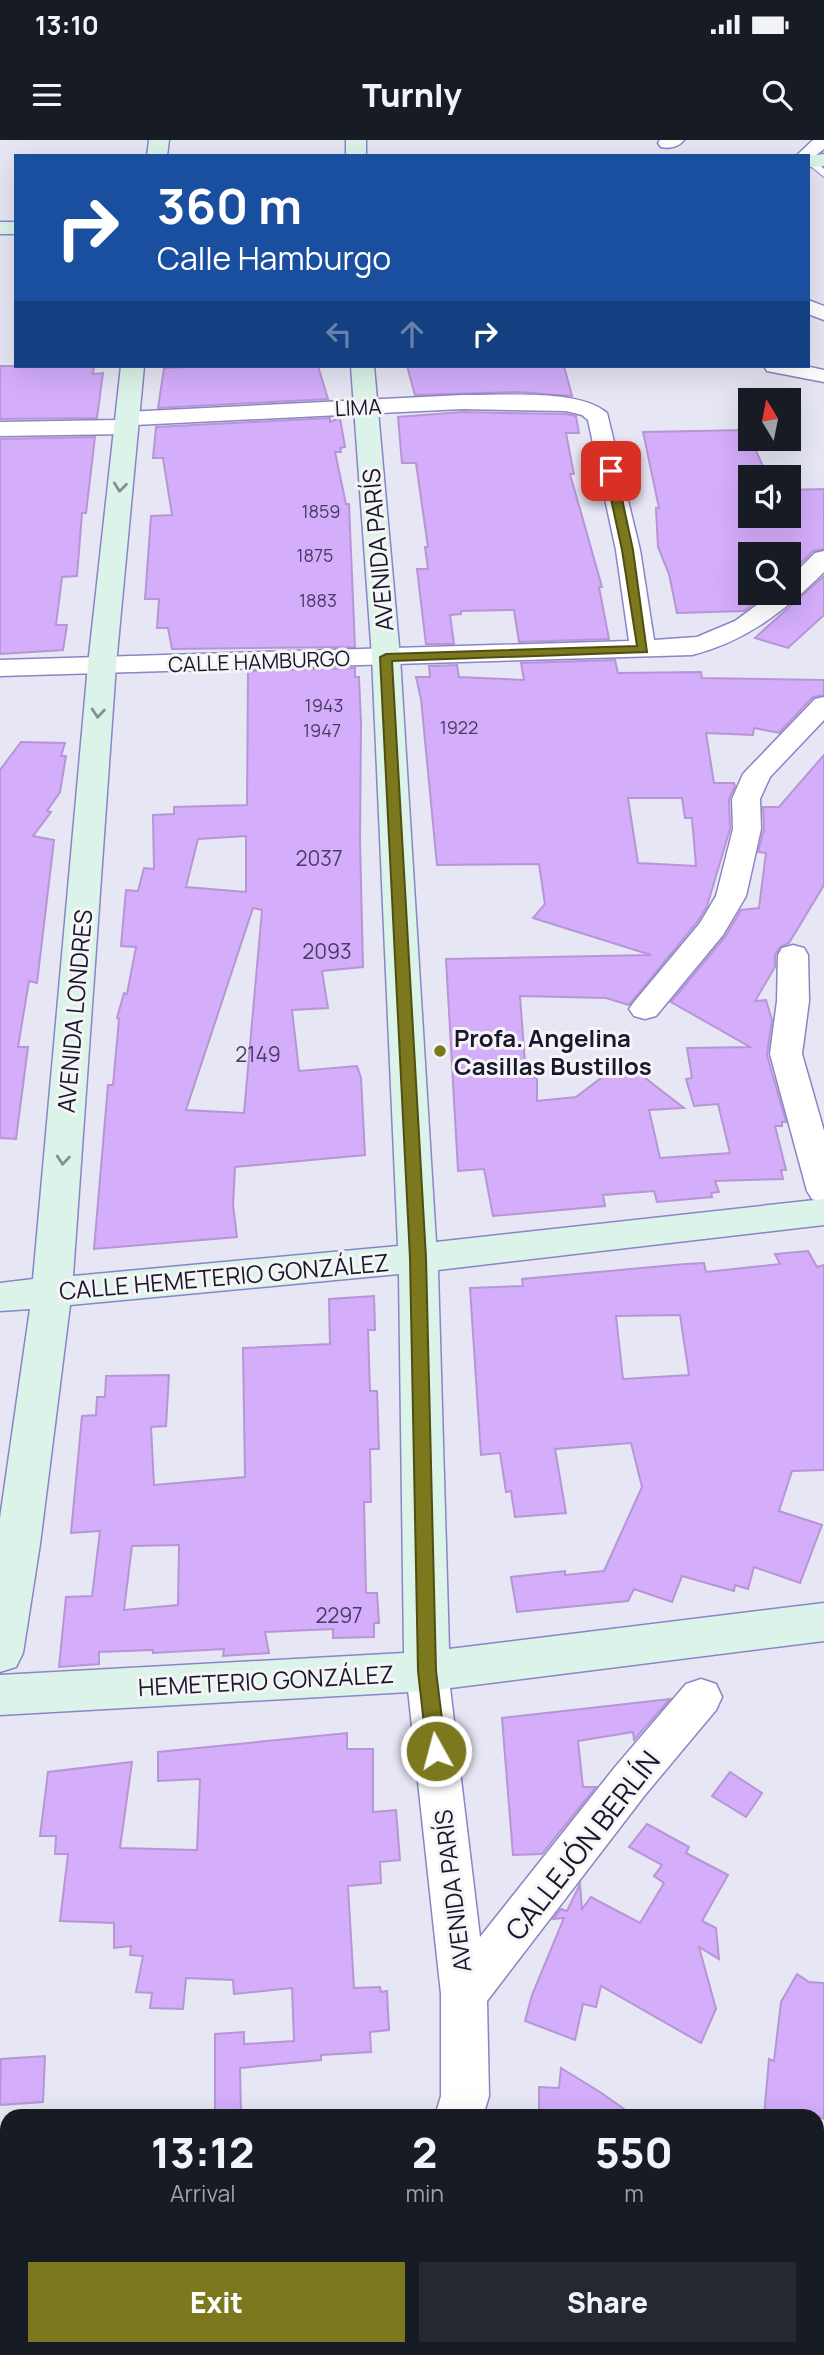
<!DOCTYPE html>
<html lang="en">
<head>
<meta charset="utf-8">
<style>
  :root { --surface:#171b24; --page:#242831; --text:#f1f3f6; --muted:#9ea1a6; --accent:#7b781d }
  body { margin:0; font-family:Manrope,sans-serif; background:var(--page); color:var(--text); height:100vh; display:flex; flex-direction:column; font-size:26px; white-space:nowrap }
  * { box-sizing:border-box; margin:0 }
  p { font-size:23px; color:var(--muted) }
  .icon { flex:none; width:38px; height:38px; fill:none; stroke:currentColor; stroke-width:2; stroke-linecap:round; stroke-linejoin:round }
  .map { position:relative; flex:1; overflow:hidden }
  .details { position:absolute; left:0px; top:1969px; width:824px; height:247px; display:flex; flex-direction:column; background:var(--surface); border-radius:21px 21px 0 0; box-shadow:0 7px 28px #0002 }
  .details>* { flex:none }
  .hud { position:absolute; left:14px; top:14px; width:796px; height:214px; border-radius:0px; box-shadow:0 7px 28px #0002; background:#1a4fa0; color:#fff; overflow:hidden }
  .needle { width:46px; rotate:350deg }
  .buttons { position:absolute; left:738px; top:248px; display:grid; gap:14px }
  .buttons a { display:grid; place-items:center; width:63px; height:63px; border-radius:0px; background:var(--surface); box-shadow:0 7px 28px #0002; font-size:35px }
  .pin { position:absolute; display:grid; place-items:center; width:60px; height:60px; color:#fff; margin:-30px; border-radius:14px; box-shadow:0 4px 10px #0006 }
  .me { position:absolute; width:77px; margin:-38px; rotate:353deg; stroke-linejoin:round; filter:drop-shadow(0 0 5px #0008) }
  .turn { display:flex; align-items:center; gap:24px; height:147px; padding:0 28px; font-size:32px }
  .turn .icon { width:91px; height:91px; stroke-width:2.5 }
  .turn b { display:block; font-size:49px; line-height:60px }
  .lanes { display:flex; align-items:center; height:66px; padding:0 28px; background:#0003; justify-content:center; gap:35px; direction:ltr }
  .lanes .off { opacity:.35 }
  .eta { display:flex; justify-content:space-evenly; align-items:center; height:119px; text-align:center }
  .eta b { font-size:42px; font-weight:800; line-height:49px }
  .action { display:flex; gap:14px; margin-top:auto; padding:14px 28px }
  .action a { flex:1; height:80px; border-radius:0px; background:var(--accent); color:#fff; font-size:28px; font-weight:800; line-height:80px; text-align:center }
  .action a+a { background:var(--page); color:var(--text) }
  .status { display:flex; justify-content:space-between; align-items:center; height:49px; padding:0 35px; background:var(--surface); direction:ltr }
  .status svg { height:19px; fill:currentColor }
  header { display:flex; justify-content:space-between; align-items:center; height:91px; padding:0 28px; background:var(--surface); font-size:32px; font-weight:800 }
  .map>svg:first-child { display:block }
  .building { fill:#d4adfb; stroke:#b696d5; stroke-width:2; fill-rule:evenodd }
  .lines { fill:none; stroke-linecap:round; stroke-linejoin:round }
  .lane-casing { stroke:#8a85c6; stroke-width:2 }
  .street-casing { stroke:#8a85c6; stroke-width:3 }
  .secondary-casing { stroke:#8a85c6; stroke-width:3 }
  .lane { fill:#fff; fill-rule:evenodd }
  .street { fill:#fff; fill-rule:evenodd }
  .secondary { fill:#dbf3e9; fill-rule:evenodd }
  .oneway { stroke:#849096 }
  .route { fill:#7b781d; stroke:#504e13; stroke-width:2 }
  .poi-dot { fill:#7b781d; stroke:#f5f5f5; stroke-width:2.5 }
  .labels { text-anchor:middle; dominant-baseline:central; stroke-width:6; stroke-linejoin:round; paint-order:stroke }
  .far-number-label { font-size:18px; fill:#483c63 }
  .far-street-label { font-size:21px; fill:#191730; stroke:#f5f5f5 }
  .number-label { font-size:21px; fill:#483c63 }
  .street-label { font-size:24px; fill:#191730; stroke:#f5f5f5 }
  .poi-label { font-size:24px; font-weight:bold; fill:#191730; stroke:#f5f5f5; text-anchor:start }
  .near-street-label { font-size:28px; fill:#191730; stroke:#f5f5f5 }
</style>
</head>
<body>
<div class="status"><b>13:10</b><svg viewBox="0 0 49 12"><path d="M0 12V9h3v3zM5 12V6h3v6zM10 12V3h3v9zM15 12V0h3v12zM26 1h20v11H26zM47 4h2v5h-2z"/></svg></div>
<header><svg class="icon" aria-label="menu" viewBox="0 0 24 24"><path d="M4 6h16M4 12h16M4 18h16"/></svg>Turnly<svg class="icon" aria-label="search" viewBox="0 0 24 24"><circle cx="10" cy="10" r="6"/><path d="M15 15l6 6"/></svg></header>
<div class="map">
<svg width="824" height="2215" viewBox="0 0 824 2215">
  <rect width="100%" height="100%" fill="#e6e6f4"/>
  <g class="building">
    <path d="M0 226H94L93 234 103 233 97 278 0 279Z"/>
    <path d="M213 226H318L328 259 158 268 164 228Z"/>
    <path d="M407 226H564L572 256 517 252 415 255Z"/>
    <path d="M462 272 566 274 576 276 579 293H566L574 334H570L602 447H599L609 499 519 502 514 470 461 471V474L450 475 454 504H426L417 429H428L425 407H428L416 323H402L398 277Z"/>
    <path d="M330 278V282L340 278 345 307 340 308 341 312H335L346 364H349L355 507 172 509 168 488H157L159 459H145L151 376 172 375 163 318H153L156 287Z"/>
    <path d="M747 290 768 338H751V376H789V350L824 349V409L813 411 789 435V415H751V453H768L744 471 677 473 669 434 658 407 656 368H659L643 292Z"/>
    <path d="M95 297 86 373H82L77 436 62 437 56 485H67L63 510 0 514V299Z"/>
    <path d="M824 436V475L788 508 755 498Z"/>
    <path d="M615 520 618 533 701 532 702 538 824 540V555L813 557 779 593 754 588 753 595 706 593 714 643H734L735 646 729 659 730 689 707 766 698 781 629 865 606 858 520 856 526 937 537 938V961L576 957 617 926 627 931 631 927 684 968 649 970 660 1018 730 1013 718 964 694 966 686 939 692 938 687 908 750 907 671 862 725 797 741 770 759 768 766 713 758 712 764 689 763 667H779L824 615V745L789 803 780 807 775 815V827L755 861 766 860 772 880 767 915 786 982H782V986H775L786 1030H781L783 1039 715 1041 719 1052 711 1053 712 1057 657 1062 654 1051 603 1055 605 1066 493 1076 484 1029 458 1031 446 819 651 815 533 778 545 764 539 724 437 725 421 559 416 537H430L429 526 457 525 459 537 524 540 521 523ZM628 658H682L685 678H692L696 726 638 723Z"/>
    <path d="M355 528V537H359L361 583 360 700 363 827 322 831 328 868 292 870 299 931 357 926 361 938 365 1015 235 1027 233 1065 237 1097 94 1109 108 945H113L119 879 117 878 124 853 127 854 136 807 121 806 126 750 138 751 144 728 154 729 153 675 174 674V667L247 665 248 531ZM246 696V752L186 747 198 699ZM253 768 262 770 244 973 186 970Z"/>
    <path d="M21 602 65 603 61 616H66L60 652 47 671 51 672 33 696 54 700 37 843 29 841 18 907H28L16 999 0 998V630Z"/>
    <path d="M808 1111 817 1127 824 1125V1330L792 1331 779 1371 822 1385 800 1443 754 1427 748 1449 735 1445 734 1451 682 1436 672 1462 634 1449 628 1461 517 1472 511 1437 565 1431V1435L604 1431 642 1347 631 1303 555 1309 566 1373 515 1377 511 1351 506 1352 500 1313 481 1315 470 1148 523 1146 522 1139 685 1124 704 1123 706 1132 780 1124 775 1114ZM680 1175 689 1235 623 1239 616 1176Z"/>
    <path d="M374 1156 375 1190H368L370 1251H377L379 1309H370L371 1362H364L366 1453H377L379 1483H374V1497L333 1498V1489L265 1492 269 1513 223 1516 224 1509 153 1513V1510L99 1512V1524L59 1527 66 1457 92 1456 100 1391 71 1393 82 1276 96 1275 97 1257H105L106 1236 169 1235 166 1286 151 1287 154 1345 245 1337 243 1208 330 1204 329 1159ZM179 1405 178 1465 124 1470 132 1406Z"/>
    <path d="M670 1559 634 1600 633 1592 578 1601 583 1647H596L542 1714 513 1715 502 1578Z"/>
    <path d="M347 1593V1609H373V1672L396 1670 400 1720 380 1722 381 1743 348 1746 354 1848 380 1847 381 1852 387 1851 389 1890 370 1892 371 1912 321 1915V1920L240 1928 241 1976H215V1894L244 1892V1904L294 1901 292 1848 234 1854 233 1840 186 1838 183 1869 150 1868 152 1853 136 1852 143 1816 130 1815 131 1806 114 1808V1783L60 1781 68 1714H55L56 1696H40L48 1632 132 1622 120 1708 197 1710 200 1639 158 1641V1612Z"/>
    <path d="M730 1632 762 1653 746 1677 712 1656Z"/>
    <path d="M647 1684 689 1707 686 1713 728 1735 702 1781 716 1788 719 1819 699 1807 716 1869 701 1903 601 1846 596 1867 583 1864 575 1900 525 1881 532 1855 564 1778 553 1779 561 1769 567 1771 580 1744 582 1769 591 1757 640 1783 664 1743 654 1736 662 1725 629 1707Z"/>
    <path d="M797 1834 809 1842 824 1843V1979L817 1976H764L769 1919 774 1921 781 1862Z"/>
    <path d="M45 1916 43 1962 0 1965 1 1919Z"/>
    <path d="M561 1928 600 1952 634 1976H539V1947L559 1948Z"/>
  </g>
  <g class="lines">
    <g class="lane-casing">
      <path id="lane" d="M808 19H814L824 29V37L808 24Z"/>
    </g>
    <g class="street-casing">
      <g id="street">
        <path d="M660 0H684C679 7 669 9 661 7L658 3Z"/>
        <path d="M813 0H824V9L808 21V16H796Z"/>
        <path d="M808 160 824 166V180L808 174Z"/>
        <path d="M764 226H805L824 230V242L767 231Z"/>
        <path d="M462 255C500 256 578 248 607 273L640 410 654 500 697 497 735 481 773 453H789V439L815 413 824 411V432C785 471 746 501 692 515L0 536V520L629 501 616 410 588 280 582 275 566 271 462 269 135 285 133 292 125 294 0 296V282L116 280 118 274 126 272Z"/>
        <path d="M824 557V580L770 637 760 659 761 689 746 756 723 795 656 876 645 879 634 876 629 869 634 862 700 783 716 756 733 689 732 659 743 634 815 559Z"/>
        <path d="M793 805 804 808 808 815 809 861 802 914 824 991V1063L812 1059 807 1051 770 914 777 861 778 815 782 808Z"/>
        <path d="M427 1513 442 1518 448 1531 480 1797 615 1627 686 1544 701 1539 716 1544 722 1557 716 1570 645 1655 487 1861 489 1956 483 1976H435L441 1956V1854L406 1531 412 1518Z"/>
        <path d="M395 2208H447L446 2215H394Z"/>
        <rect x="466" y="2208" width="52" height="7"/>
      </g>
    </g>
    <g class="secondary-casing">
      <g id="secondary">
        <path d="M149 0H169L167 16H147Z"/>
        <rect x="346" y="0" width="20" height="16"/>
        <path d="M824 14V26L808 27V16H805Z"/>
        <rect x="0" y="82" width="16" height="12"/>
        <path d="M121 226H144L116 525 73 1136 398 1106 372 517 351 226H374L400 517 436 1102 824 1059V1085L438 1130 449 1509 824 1463V1501L427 1551 0 1575V1535L404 1513 399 1134 70 1165 40 1404 23 1513 16 1527 0 1532V1378L30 1169 0 1171V1143L33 1139 88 525Z"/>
      </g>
    </g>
    <use href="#lane" class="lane"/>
    <use href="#street" class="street"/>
    <use href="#secondary" class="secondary"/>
  </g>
  <defs><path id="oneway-chevron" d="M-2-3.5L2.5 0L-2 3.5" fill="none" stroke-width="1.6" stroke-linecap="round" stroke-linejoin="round" transform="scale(1.75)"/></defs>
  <g class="oneway">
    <use href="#oneway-chevron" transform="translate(120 347) rotate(96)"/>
    <use href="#oneway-chevron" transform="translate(98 573) rotate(95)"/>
    <use href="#oneway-chevron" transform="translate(63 1020) rotate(95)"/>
  </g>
  <path class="route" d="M611 328 616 331 633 410 647 512 392 521 426 1118 436 1531 446 1611 443 1617 436 1620 429 1617 427 1611 418 1531 410 1118 380 517 386 514 637 506 622 410 605 331Z"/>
  <circle class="poi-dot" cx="440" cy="911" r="7"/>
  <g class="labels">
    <g class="far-number-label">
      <text x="321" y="371">1859</text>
      <text x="315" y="415">1875</text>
      <text x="318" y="460">1883</text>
      <text x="324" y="565">1943</text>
      <text x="459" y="587">1922</text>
      <text x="322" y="590">1947</text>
    </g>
    <g class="far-street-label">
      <text transform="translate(358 267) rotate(-3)">LIMA</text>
      <text transform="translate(259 521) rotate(-2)">CALLE HAMBURGO</text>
    </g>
    <g class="number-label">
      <text x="319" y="718">2037</text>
      <text x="327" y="811">2093</text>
      <text x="258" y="914">2149</text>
      <text x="339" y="1475">2297</text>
    </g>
    <g class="street-label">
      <text transform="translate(377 410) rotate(-95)">AVENIDA PARÍS</text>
      <text transform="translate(74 871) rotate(-85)">AVENIDA LONDRES</text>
      <text transform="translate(224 1136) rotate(-5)">CALLE HEMETERIO GONZÁLEZ</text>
      <text transform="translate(266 1540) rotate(-3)">HEMETERIO GONZÁLEZ</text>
      <text transform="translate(452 1751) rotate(-97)">AVENIDA PARÍS</text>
    </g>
    <g class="poi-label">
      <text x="454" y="897">Profa. Angelina<tspan x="454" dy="28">Casillas Bustillos</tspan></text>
    </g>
    <g class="near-street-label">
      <text transform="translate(582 1705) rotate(-52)">CALLEJÓN BERLÍN</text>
    </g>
  </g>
</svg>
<div class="buttons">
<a><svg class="needle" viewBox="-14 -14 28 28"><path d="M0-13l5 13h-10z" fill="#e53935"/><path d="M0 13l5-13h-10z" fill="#9ea1a6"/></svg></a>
<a><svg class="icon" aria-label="sound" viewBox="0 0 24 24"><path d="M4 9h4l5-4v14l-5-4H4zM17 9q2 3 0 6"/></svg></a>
<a><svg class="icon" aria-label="search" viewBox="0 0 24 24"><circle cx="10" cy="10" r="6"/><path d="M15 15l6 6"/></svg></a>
</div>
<div class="pin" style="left:611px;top:331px;background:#d93025"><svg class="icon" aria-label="arrive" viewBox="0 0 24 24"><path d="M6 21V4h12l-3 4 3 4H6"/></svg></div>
<svg class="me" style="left:436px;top:1611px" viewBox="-20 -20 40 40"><circle r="17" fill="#7b781d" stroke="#fff" stroke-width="3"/><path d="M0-11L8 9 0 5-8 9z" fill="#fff"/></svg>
<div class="hud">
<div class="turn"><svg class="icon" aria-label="right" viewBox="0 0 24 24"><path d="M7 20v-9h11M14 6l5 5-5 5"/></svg><div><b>360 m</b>Calle Hamburgo</div></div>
<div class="lanes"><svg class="icon off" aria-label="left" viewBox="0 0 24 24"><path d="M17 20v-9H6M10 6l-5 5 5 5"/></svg><svg class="icon off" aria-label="ahead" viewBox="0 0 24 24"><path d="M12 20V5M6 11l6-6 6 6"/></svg><svg class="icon" aria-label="right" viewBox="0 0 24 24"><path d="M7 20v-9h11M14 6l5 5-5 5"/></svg></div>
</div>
<section class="details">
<div class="eta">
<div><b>13:12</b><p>Arrival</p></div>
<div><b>2</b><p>min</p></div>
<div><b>550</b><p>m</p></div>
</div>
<div class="action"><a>Exit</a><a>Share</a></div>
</section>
</div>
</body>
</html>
